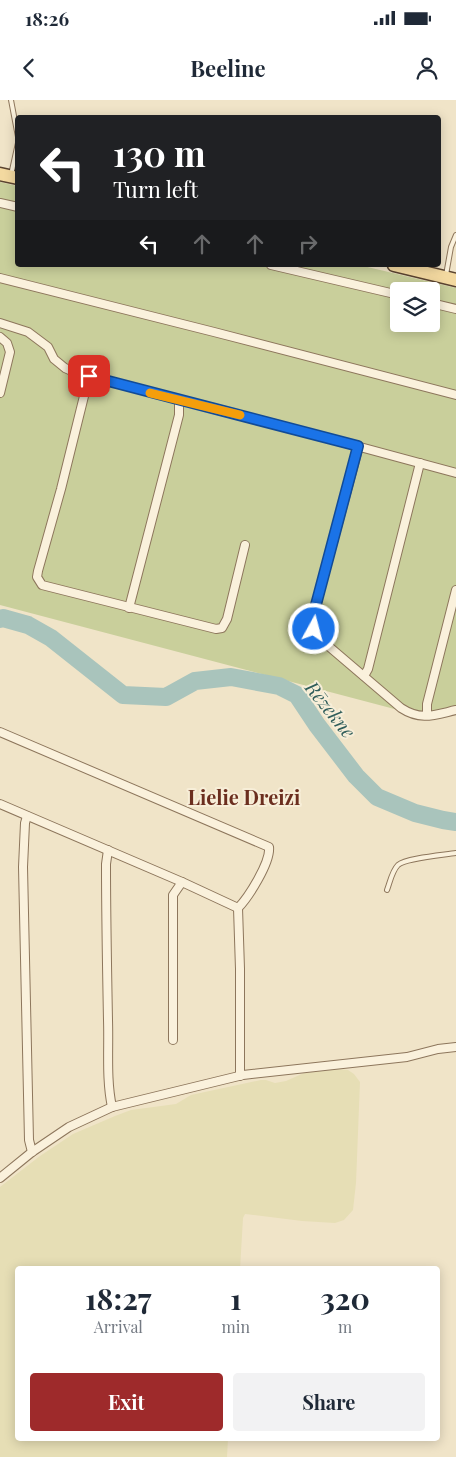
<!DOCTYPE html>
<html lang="en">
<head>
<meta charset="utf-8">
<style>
  :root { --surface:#fff; --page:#f2f2f3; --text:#1f2937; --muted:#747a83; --accent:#9e2a2b }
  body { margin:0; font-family:"Playfair Display",serif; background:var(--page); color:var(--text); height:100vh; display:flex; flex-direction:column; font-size:19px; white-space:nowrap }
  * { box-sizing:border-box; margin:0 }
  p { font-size:16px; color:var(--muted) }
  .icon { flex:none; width:28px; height:28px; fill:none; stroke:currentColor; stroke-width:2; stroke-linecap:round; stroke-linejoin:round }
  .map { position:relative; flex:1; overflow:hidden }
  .panel { position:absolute; left:15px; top:1166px; width:425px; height:175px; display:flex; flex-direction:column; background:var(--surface); border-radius:5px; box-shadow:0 2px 12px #0003 }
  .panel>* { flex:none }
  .hud { position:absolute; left:15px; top:15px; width:426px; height:152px; border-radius:5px; box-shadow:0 2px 12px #0003; background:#202124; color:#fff; overflow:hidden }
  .fabs { position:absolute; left:390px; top:182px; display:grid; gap:10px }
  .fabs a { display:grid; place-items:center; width:50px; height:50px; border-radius:5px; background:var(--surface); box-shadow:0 2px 12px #0003; font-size:25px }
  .pin { position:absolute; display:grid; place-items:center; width:42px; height:42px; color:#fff; margin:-21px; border-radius:10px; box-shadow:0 2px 8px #0006 }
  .me { position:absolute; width:55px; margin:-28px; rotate:7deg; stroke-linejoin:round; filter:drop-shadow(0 0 4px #0008) }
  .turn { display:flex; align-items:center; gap:18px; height:105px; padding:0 15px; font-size:22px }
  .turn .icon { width:65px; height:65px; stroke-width:2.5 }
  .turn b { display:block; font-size:35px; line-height:42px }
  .lanes { display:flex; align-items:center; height:48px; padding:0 15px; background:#0003; justify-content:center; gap:25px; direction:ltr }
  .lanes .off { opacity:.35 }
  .eta { display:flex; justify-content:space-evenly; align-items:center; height:85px; text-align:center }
  .eta b { font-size:30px; font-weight:700; line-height:35px }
  .cta { display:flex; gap:10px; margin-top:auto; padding:10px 15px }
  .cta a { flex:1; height:58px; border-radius:5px; background:var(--accent); color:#fff; font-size:20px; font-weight:700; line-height:58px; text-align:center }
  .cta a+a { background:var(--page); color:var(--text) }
  .status { display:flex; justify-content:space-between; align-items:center; height:35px; padding:0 25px; background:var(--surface); direction:ltr }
  .status svg { height:14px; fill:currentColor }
  header { display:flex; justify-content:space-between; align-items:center; height:65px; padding:0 15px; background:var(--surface); font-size:22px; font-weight:700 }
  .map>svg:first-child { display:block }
  .farmland { fill:#e6deb5 }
  .green { fill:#c9cf9b; fill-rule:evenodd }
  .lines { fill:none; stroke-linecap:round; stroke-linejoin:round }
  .river { stroke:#a9c4bc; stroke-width:18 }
  .lane-casing { stroke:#8d765c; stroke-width:6 }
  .street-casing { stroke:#8d765c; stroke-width:10 }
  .primary-casing { stroke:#5b4430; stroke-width:15 }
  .lane { stroke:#faf1dc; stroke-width:4 }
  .street { stroke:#faf1dc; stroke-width:8 }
  .primary { stroke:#f3d9a0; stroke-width:12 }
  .route-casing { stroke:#114b97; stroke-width:12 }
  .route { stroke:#1a73e8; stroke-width:9 }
  .slow { stroke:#f59e0b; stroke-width:9 }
  .labels { text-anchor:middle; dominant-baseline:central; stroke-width:4; stroke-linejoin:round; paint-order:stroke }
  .water-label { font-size:19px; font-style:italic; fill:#2f5d5a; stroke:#f7eed8 }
  .quarter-label { font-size:20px; font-weight:bold; fill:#6b2e1e; stroke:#f7eed8 }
</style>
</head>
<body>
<div class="status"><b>18:26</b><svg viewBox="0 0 49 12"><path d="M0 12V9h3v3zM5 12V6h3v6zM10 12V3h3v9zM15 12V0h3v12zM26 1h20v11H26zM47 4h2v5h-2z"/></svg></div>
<header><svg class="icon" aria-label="back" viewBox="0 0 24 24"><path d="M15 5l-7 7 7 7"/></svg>Beeline<svg class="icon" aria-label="person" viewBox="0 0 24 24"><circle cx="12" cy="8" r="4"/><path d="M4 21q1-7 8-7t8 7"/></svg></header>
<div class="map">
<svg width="456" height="1357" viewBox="0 0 456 1357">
  <rect width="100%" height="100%" fill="#f0e4c8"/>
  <path class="farmland" d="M337 969 348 970 354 974 360 982 356 1083 353 1110 344 1120 335 1123 302 1121 245 1114 243 1118 240 1169H18V1339H228L227 1357H0V1087L40 1056 73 1034 115 1016 131 1010 176 1004 191 995 261 980H266L275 983 286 981 304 973Z"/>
  <path class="green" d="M0 82 17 86 18 165H359L456 188V615L402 611 0 505ZM399 191H431V224H399Z"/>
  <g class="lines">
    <path class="river" d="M0 519 3 518 28 525 51 538 123 595 166 597 195 581 231 577 279 586 297 595 317 625 356 676 377 697 415 713 443 720 456 722"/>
    <g class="lane-casing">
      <g id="lane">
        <path d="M11 0 18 37"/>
        <path d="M11 75 18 43"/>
        <path d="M446 175 451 147 456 135"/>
        <path d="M387 790C390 782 392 771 398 765 406 758 444 755 456 753"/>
      </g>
    </g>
    <g class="street-casing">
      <g id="street">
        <path d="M0 103 18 107"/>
        <path d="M271 165 399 195"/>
        <path d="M0 178 214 232 456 295"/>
        <path d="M431 203 456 209"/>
        <path d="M0 223 28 232 48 247 54 259 65 268 76 273 275 324 456 373"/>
        <path d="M0 237 7 243 10 252 0 293"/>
        <path d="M89 276 61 389 38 471 37 477 42 485 216 529 222 528 227 519 245 445"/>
        <path d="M359 346 313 516C311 529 317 535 326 544L401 608C421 621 434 615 456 610"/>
        <path d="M129 508 179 315V301"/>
        <path d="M364 576 368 569 420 363"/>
        <path d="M427 615V604L456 490"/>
        <path d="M0 632 269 747C271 762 248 798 238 808L240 869V976"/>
        <path d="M0 704 182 782 238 808"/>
        <path d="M27 716 25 723 23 767 29 1040 32 1052"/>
        <path d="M108 750 106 764C106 816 107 868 108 920 109 949 106 979 112 1007"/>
        <path d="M173 940V795L182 782"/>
        <path d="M0 1078 32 1052 69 1027 112 1007 243 975 407 957 438 949 456 947"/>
      </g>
    </g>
    <g class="primary-casing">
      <g id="primary">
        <path d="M0 74 18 78"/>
        <path d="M394 165 456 180"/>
      </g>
    </g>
    <use href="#lane" class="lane"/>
    <use href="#street" class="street"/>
    <use href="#primary" class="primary"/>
  </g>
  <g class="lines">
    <g class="route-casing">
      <path id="route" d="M89 276 358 346 313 516 314 529"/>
    </g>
    <use href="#route" class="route"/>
    <path class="slow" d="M150 293 240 315"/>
  </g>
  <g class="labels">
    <g class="water-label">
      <text transform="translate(331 609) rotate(51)">Rēzekne</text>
    </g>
    <g class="quarter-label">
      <text x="244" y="696">Lielie Dreizi</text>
    </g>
  </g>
</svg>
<div class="fabs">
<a><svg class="icon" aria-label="layers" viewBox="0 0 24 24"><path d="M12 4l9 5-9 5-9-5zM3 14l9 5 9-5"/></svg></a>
</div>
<div class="pin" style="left:89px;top:276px;background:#d93025"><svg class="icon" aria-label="arrive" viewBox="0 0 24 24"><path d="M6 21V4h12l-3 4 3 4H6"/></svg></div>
<svg class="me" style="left:314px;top:529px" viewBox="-20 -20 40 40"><circle r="17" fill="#1a73e8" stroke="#fff" stroke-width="3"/><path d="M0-11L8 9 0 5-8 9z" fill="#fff"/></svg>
<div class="hud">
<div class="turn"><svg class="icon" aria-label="left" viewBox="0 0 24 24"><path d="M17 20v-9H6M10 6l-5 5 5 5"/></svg><div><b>130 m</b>Turn left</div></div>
<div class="lanes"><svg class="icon" aria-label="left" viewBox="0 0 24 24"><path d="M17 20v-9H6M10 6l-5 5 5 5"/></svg><svg class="icon off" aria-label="ahead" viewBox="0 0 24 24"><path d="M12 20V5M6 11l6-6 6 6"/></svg><svg class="icon off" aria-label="ahead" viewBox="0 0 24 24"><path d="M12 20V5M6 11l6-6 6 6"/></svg><svg class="icon off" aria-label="right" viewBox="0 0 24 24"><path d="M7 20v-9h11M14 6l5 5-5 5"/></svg></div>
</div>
<section class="panel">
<div class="eta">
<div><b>18:27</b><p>Arrival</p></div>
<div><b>1</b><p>min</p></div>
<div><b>320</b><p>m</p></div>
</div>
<div class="cta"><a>Exit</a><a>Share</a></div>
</section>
</div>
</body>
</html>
